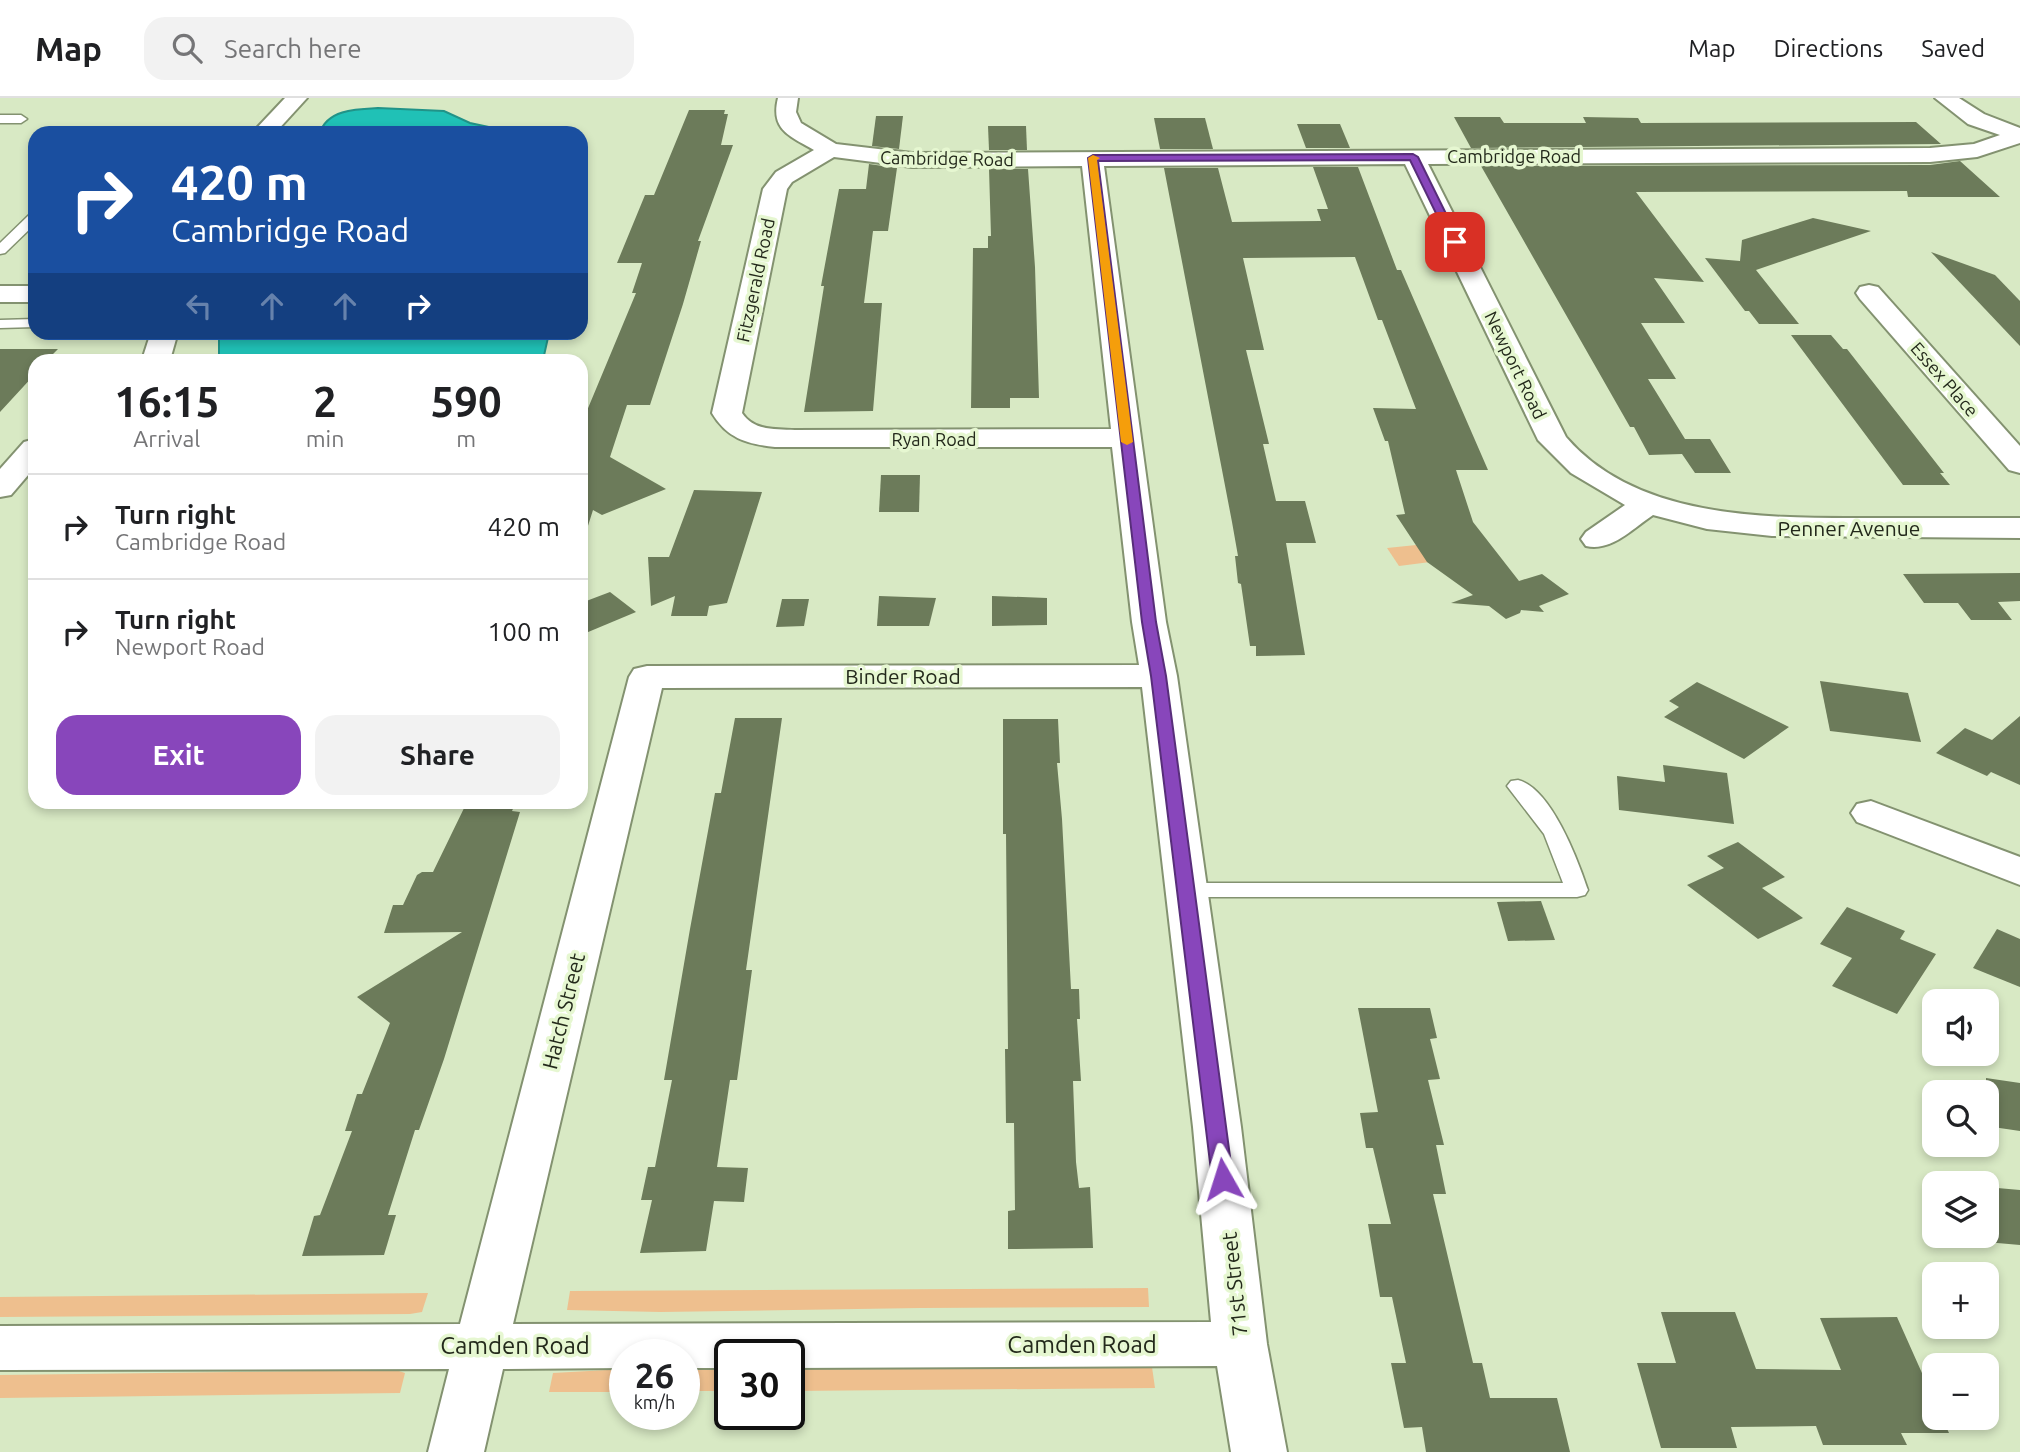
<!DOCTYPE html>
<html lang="en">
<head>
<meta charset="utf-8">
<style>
  :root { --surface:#fff; --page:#f2f2f2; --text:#202124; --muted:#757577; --line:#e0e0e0; --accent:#8846bb }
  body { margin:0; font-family:Ubuntu,sans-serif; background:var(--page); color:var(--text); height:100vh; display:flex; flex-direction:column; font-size:26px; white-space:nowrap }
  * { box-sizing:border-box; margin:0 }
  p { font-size:23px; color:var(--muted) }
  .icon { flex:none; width:38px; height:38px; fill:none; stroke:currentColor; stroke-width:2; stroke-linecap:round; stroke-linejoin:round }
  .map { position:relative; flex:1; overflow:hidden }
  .details { position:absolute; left:28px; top:256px; width:560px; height:455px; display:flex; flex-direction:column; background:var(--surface); border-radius:21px; box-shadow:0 4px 10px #0003 }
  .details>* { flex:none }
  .top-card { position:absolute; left:28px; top:28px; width:560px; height:214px; border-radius:21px; box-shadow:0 4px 10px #0003; background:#1a4fa0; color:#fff; overflow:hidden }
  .buttons { position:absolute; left:1922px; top:891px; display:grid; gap:14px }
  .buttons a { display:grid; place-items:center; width:77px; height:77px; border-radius:14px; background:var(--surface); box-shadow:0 4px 10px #0003; font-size:35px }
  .speed { position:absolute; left:609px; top:1241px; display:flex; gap:14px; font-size:35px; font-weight:700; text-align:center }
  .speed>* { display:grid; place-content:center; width:91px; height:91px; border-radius:50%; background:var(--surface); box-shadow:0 4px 10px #0003; line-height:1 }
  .speed small { font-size:18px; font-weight:400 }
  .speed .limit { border:4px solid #111; border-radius:10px; background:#fff; color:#111 }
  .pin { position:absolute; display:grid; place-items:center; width:60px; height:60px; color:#fff; margin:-30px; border-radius:14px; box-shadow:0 4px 10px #0006 }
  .me { position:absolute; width:77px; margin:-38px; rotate:354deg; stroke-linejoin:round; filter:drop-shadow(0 0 5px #0008) }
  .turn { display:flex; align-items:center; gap:24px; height:147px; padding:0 28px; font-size:32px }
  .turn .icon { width:91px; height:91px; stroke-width:2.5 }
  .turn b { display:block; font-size:49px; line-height:60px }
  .lanes { display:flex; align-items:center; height:66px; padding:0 28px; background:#0003; justify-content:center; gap:35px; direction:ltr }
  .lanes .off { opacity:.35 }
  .eta { display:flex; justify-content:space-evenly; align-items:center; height:119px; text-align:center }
  .eta b { font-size:42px; font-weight:700; line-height:49px }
  .cta { display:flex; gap:14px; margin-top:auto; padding:14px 28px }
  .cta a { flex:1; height:80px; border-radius:21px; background:var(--accent); color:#fff; font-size:28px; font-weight:700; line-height:80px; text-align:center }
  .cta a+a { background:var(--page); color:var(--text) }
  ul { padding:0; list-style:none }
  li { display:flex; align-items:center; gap:21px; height:105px; padding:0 28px; border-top:2px solid var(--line) }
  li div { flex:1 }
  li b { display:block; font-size:26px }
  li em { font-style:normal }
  header { display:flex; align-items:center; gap:42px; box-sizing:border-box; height:98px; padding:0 35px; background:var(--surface); border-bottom:2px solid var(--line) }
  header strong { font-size:33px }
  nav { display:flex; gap:38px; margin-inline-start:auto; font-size:24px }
  .search { width:490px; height:63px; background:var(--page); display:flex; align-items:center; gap:18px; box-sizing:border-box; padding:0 24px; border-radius:21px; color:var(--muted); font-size:26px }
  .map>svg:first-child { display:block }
  .green { fill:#eebf8e }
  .water { fill:#20c1b6; stroke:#219388; stroke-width:2 }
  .building { fill:#6c7b5a }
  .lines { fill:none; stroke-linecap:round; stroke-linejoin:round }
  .service-casing { stroke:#839270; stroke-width:3 }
  .minor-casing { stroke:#839270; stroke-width:4 }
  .service { fill:#fff; fill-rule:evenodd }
  .minor { fill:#fff; fill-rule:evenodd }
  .route { fill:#8846bb; stroke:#582e7a; stroke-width:2 }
  .slow { fill:#f59e0b }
  .labels { text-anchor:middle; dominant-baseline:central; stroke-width:7; stroke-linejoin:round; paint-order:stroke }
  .far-street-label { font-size:18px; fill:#23291b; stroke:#e6f7d1 }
  .street-label { font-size:21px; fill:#23291b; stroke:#e6f7d1 }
  .near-street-label { font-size:24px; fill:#23291b; stroke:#e6f7d1 }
</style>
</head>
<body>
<header>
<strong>Map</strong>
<div class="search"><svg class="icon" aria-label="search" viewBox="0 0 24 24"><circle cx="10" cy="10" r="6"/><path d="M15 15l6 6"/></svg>Search here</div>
<nav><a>Map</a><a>Directions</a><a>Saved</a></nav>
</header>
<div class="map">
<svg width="2020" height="1354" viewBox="0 0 2020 1354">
  <rect width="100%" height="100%" fill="#d8e9c4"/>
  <g class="green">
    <path d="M1426 446 1438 463 1399 468 1387 450Z"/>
    <path d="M1148 1190 1149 1209 920 1210 661 1214 567 1212 570 1193Z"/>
    <path d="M428 1195 422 1214 410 1216 0 1219V1199Z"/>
    <path d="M1125 1267 1152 1269 1155 1290 789 1293V1270Z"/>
    <rect x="684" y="1270" width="46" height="23"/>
    <path d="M625 1271V1294H549L553 1275Z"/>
    <path d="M396 1272 405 1275 400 1295 0 1300V1277Z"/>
  </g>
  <g class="water">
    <path d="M378 10 444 13 470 25 517 35H320C327 11 358 11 378 10Z"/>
    <path d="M219 235V234L549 235 543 262H217L219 257Z"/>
  </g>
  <g class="building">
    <path d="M689 12H725L724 16H728L721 47H733L698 143H701L683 206 650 307H627L610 359 666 391 602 417 593 412 587 431 581 430V327L636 195H632L642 165H617L645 97H654Z"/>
    <path d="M876 18H903L899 51 872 48Z"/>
    <path d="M1454 19H1500L1504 25H1586L1583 19 1638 20 1641 25 1916 24 1941 46 1471 50Z"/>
    <path d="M1154 20H1205L1213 51H1160Z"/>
    <path d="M1297 26H1340L1350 50H1306Z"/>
    <path d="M988 28H1026L1027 52H989Z"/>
    <path d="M1960 63 2000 99H1908L1907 93 1636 94 1704 184 1654 180 1685 225H1641L1676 281H1648L1685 341H1710L1731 375H1695L1682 356 1649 357 1634 329H1630L1481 68 1930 67Z"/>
    <path d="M869 66 897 70 888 133H873L864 205H882L873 313 804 314 824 188H821L839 91H866Z"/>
    <path d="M1313 69H1358L1397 172H1401L1488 372H1456L1473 424 1519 483 1542 476 1569 496 1539 508 1544 514 1521 512 1520 515 1506 521 1489 508 1451 505 1473 497 1427 464 1396 417 1405 416 1388 343H1385L1373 310 1416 311 1382 222H1378L1355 159 1243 160 1264 252H1246L1269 346H1263L1276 403H1305L1316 445H1286L1305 557 1256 558V548H1250L1241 486 1238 485 1235 458H1238L1232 424 1164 70H1218L1232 124 1321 123 1317 111H1328Z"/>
    <path d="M989 71H1028L1035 169 1039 300H1010V310H971L973 150H988V138H991Z"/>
    <path d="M1813 120 1871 133 1756 172 1799 226H1759L1749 213H1745L1705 160 1740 163 1742 142Z"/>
    <path d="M1931 154 1995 177 2020 203V248Z"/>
    <path d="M1791 237H1831L1843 251H1847L1944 375H1940L1950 387H1903Z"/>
    <path d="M0 251H58L47 262H35V276L0 314Z"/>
    <path d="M881 377H920L919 414H879Z"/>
    <path d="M694 392 762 394 727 505 709 508 707 518H671L675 498 651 508 648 459H669Z"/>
    <path d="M2020 475V503L1998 504 2012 522H1971L1958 505H1924L1903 476Z"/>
    <path d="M610 494 636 514 581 537V505Z"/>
    <path d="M879 498 936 500 929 528H877Z"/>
    <path d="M992 498 1047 500V527L992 528Z"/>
    <path d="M782 501H809L804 528 776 529Z"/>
    <path d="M1820 583 1908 595 1921 644 1830 633Z"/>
    <path d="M1697 584 1789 629 1744 661 1664 619 1679 609 1669 603Z"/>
    <path d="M2020 618V687L1991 674 1987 678 1936 655 1965 630 1992 642Z"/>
    <path d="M735 620H782L746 872H752L741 953 737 982H730L717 1069 748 1070 744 1104 714 1103 706 1153 640 1155 652 1102H641L648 1069H655L672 982H664L690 831 715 695H721Z"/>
    <path d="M1003 621H1058L1060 665H1057L1062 721 1071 891H1079L1080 921H1077L1081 983H1073L1076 1064 1079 1090 1090 1089 1093 1150 1008 1151V1113L1015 1112 1014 1025H1006L1005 951H1008L1006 736H1003Z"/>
    <path d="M1663 667 1727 675 1734 726 1619 712 1617 678 1665 684Z"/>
    <path d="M467 704H516L512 713 520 714 444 961 419 1032H415L388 1117H396L384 1157 302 1158 314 1118 320 1117 352 1033H345L357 996H362L390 925 357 899 462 834 384 835 393 807H403L417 777 422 774H433Z"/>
    <path d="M1738 744 1785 779 1762 790 1803 820 1758 841 1687 787 1724 770 1707 758Z"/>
    <path d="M1541 803 1555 842 1508 843 1497 804Z"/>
    <path d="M1847 809 1905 833 1900 841 1936 856 1897 916 1832 888 1852 860 1820 846Z"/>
    <path d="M1997 831 2020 841V889L1973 870Z"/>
    <path d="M1358 910H1430L1437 940 1430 941 1440 981 1428 982 1444 1047H1436L1446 1096H1433L1473 1265H1482L1490 1300H1557L1570 1354H1426L1422 1329 1404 1330 1391 1265H1406L1392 1199H1380L1368 1126H1391L1373 1050H1366L1360 1015 1378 1014Z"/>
    <path d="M1986 980 2020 985V1033L1986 1028Z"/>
    <path d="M1986 1089 2020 1092V1147L1986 1144Z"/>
    <path d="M1661 1214H1735L1756 1271 1841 1272 1820 1220 1897 1219 1934 1302V1320H1942L1949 1335H1901L1907 1347H1823L1816 1328 1731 1329 1737 1350H1661L1637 1265H1676Z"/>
  </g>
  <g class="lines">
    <g class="service-casing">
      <g id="service">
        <path d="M0 17H21L27 21 21 25H0Z"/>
        <path d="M35 115V126L5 155 0 156V145L30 116Z"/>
        <path d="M35 221V229L0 230V222Z"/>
        <path d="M1518 682C1551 690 1578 762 1588 792L1585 797 1577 799H1186L1178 797 1175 792 1178 787 1186 785H1563L1544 736 1507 688 1511 683Z"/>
      </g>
    </g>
    <g class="minor-casing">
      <g id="minor">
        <path d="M285 0H307L275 35H252Z"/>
        <path d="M778 0H798L796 14 801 25 836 46 912 55 1930 50 1974 46 2000 37 1968 26 1935 0H1959L1984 16 2020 30V45L1977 59 1930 64 1428 66 1566 339C1638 423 1771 420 1871 420 1921 420 1970 420 2020 420V440L1772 438 1707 431 1653 417C1632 431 1611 454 1586 448L1581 441 1586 434 1625 407 1571 375 1538 342 1405 66 1104 68 1166 524 1177 578 1241 1029 1267 1246 1287 1354H1231L1217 1268 789 1270V1256H730V1270H684V1256H625V1270L503 1271 484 1354H428L449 1271 0 1272V1228L460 1226 629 579 634 571 647 568 1139 567 1132 524 1112 349H775C746 346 727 340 712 315L763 91 776 74 814 52C790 38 770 32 778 0ZM834 59 912 69 1082 68 1111 331 795 332C775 331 754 333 742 315L787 91 792 84ZM1142 589 1193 1029 1211 1224 513 1226 662 590Z"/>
        <path d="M1869 187 1878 189 2020 348V375L2009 372 1860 201 1856 195 1860 189Z"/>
        <rect x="0" y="188" width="35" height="16"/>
        <path d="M151 234H178L170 262H142Z"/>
        <path d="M35 341V369L11 397 0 399V371L24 344Z"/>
        <path d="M1871 703 2020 759V787L1857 724 1851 715 1857 706Z"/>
      </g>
    </g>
    <use href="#service" class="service"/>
    <use href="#minor" class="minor"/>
  </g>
  <path class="route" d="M1413 56 1418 59 1460 144 1459 146 1450 144 1410 62 1098 63 1156 524 1166 578 1233 1081 1230 1086 1223 1089 1215 1086 1212 1081 1151 578 1142 524 1088 60 1093 57Z"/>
  <path class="slow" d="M1093 57 1100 60 1097 62 1133 344 1127 347 1121 344 1088 60Z"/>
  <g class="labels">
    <g class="far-street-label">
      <text x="1514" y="58">Cambridge Road</text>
      <text transform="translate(947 60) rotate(1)">Cambridge Road</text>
      <text transform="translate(755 182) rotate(-78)">Fitzgerald Road</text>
      <text transform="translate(1516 267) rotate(64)">Newport Road</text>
      <text transform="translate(1945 281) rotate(49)">Essex Place</text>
      <text x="934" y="341">Ryan Road</text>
    </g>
    <g class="street-label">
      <text x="1849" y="430">Penner Avenue</text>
      <text x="903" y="578">Binder Road</text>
      <text transform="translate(563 913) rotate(-76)">Hatch Street</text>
      <text transform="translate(1234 1186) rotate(-96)">71st Street</text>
    </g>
    <g class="near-street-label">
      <text x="1082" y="1246">Camden Road</text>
      <text x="515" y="1247">Camden Road</text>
    </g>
  </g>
</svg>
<div class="buttons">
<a><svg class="icon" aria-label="sound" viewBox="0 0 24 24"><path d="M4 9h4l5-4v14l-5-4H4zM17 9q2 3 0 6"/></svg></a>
<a><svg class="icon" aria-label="search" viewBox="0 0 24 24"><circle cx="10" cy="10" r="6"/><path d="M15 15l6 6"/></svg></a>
<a><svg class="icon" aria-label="layers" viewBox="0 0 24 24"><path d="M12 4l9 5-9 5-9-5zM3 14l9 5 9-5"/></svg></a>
<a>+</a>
<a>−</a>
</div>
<div class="speed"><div>26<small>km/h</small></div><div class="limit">30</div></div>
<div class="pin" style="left:1455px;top:144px;background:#d93025"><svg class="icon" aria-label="arrive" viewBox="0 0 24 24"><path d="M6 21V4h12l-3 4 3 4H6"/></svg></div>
<svg class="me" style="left:1223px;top:1081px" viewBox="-20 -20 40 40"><path d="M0-17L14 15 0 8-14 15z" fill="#8846bb" stroke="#fff" stroke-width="4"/></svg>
<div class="top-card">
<div class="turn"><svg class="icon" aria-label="right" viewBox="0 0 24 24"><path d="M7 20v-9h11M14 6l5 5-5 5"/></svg><div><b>420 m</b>Cambridge Road</div></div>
<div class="lanes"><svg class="icon off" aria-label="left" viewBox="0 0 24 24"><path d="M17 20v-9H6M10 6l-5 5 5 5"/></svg><svg class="icon off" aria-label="ahead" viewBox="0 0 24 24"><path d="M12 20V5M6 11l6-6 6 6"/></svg><svg class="icon off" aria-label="ahead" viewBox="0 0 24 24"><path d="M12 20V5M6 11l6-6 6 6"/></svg><svg class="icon" aria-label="right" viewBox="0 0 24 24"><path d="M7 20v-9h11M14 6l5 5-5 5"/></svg></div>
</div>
<section class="details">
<div class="eta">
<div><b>16:15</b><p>Arrival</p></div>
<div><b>2</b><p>min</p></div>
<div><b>590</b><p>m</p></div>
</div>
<ul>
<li><svg class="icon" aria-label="right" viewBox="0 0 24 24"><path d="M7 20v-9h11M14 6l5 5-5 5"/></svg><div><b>Turn right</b><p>Cambridge Road</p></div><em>420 m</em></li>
<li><svg class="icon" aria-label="right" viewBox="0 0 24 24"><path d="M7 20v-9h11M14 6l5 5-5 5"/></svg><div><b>Turn right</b><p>Newport Road</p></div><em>100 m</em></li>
</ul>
<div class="cta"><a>Exit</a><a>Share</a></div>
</section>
</div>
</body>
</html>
